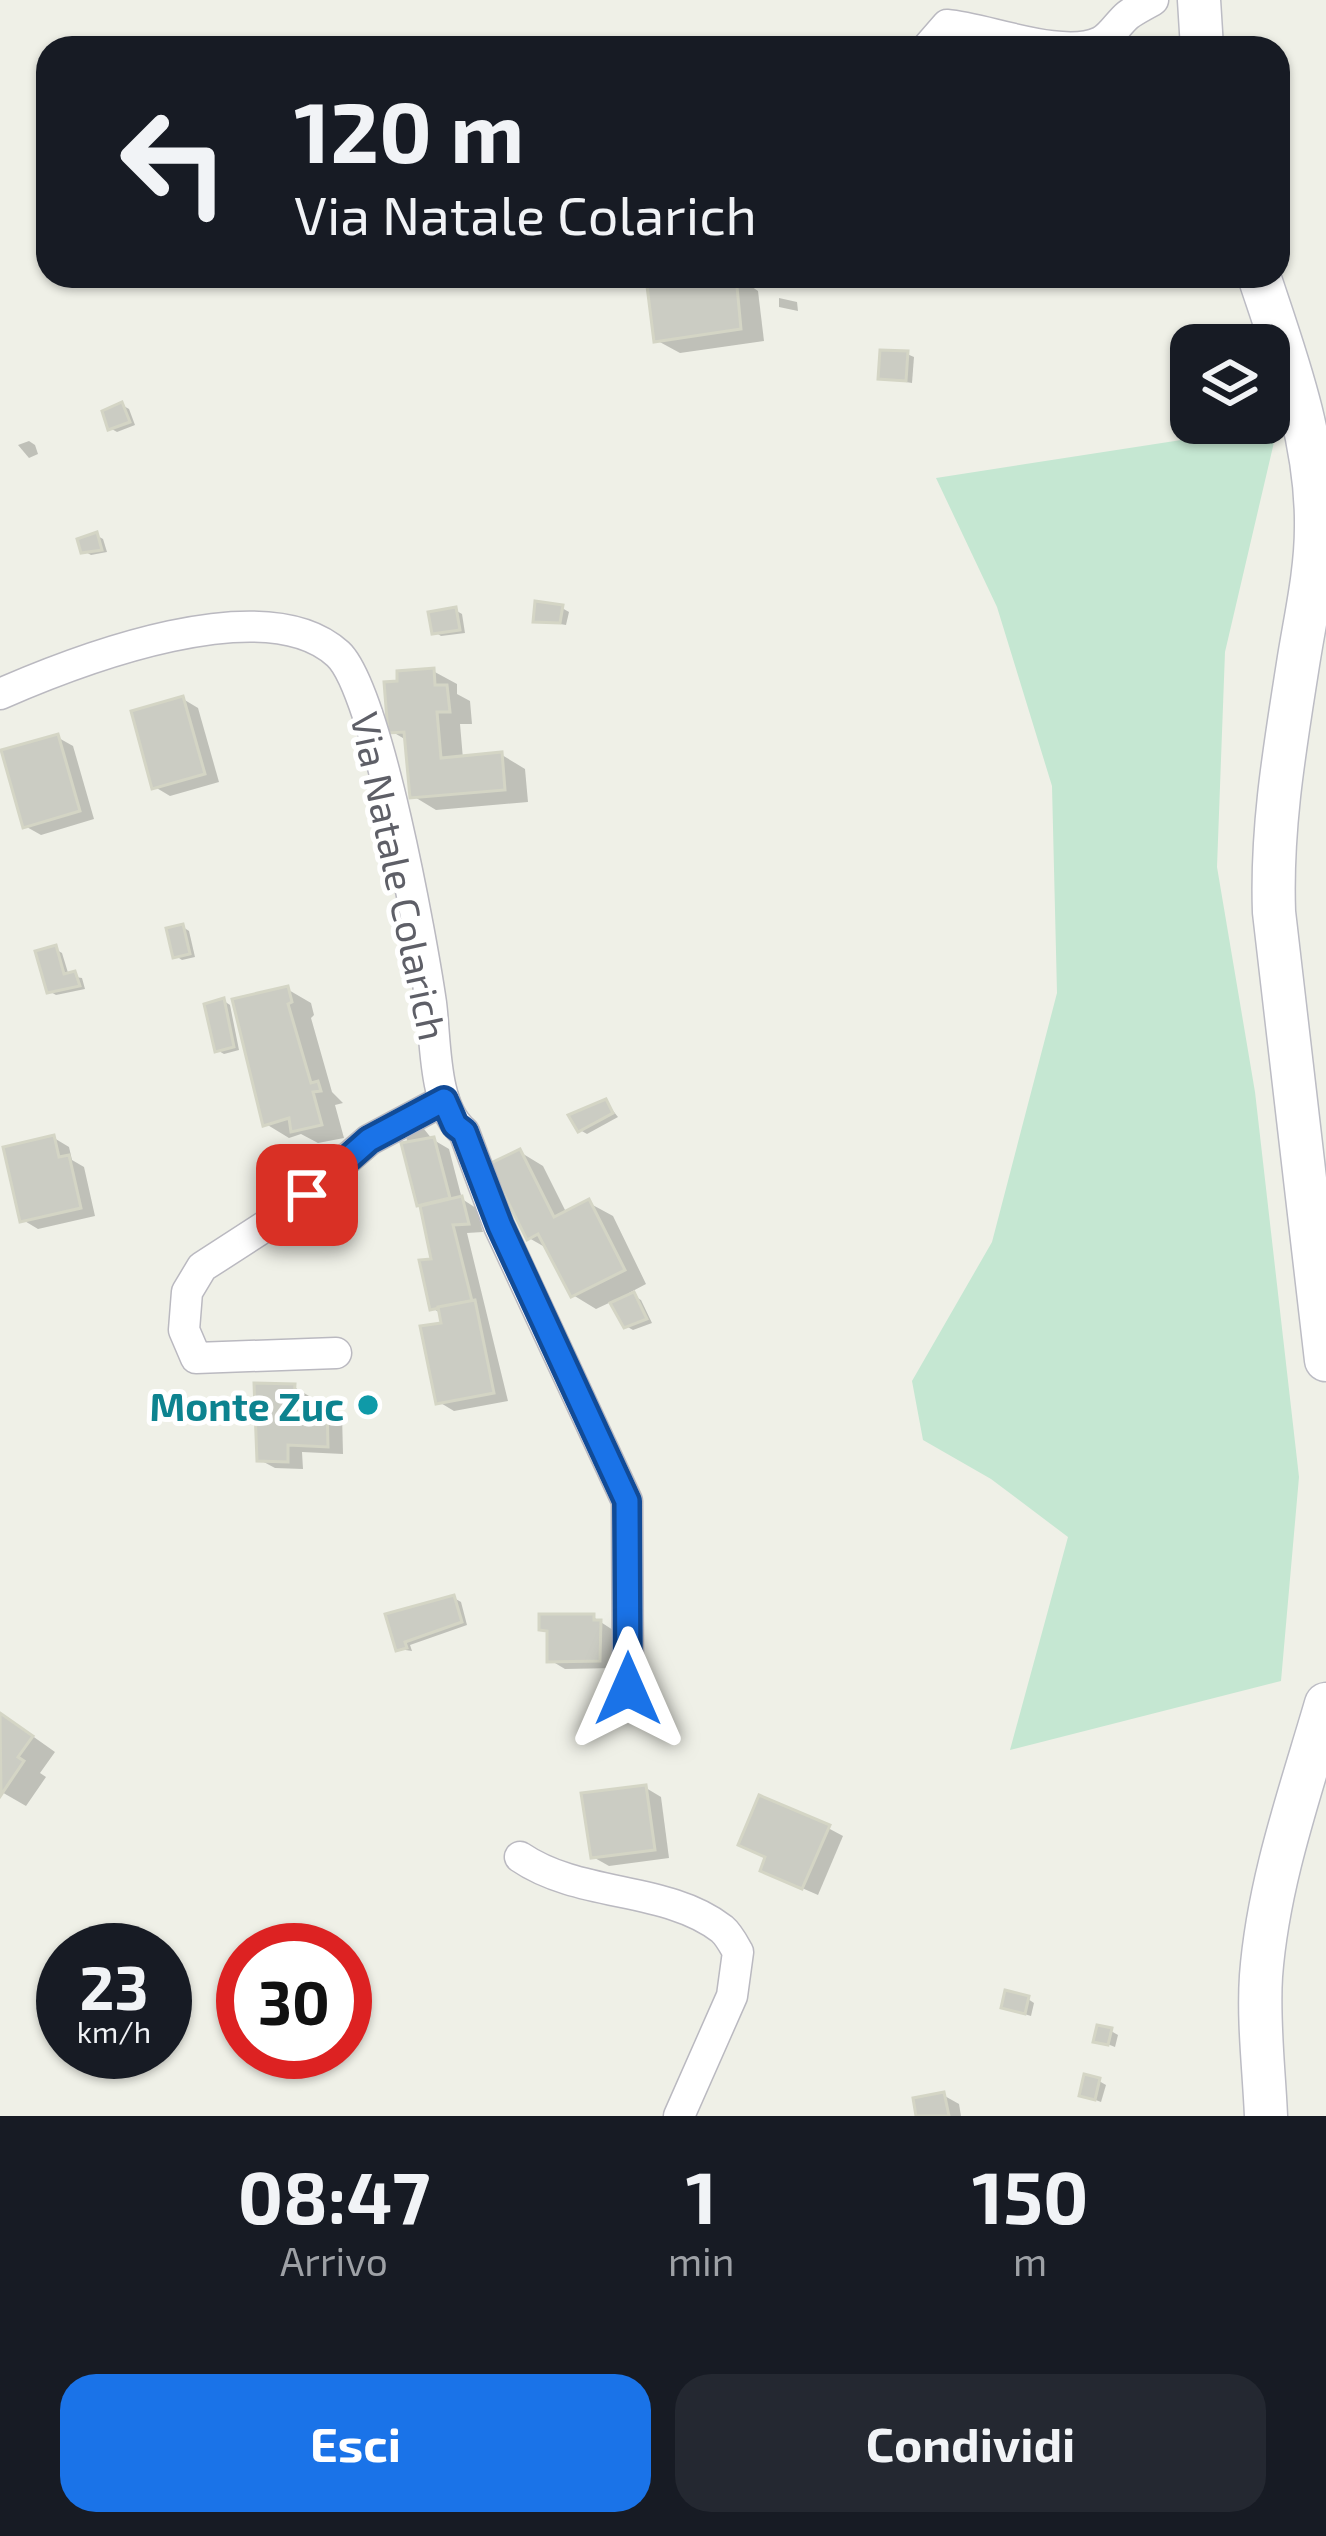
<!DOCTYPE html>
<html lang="it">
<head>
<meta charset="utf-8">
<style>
  :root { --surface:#171b24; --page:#242831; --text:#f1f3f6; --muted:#9ea1a6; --accent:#1a73e8 }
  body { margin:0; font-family:"Exo 2",sans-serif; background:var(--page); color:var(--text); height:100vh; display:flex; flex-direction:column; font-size:45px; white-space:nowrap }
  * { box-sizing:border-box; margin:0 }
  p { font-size:39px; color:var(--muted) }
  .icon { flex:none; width:66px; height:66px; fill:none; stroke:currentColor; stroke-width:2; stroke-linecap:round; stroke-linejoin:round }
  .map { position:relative; height:2116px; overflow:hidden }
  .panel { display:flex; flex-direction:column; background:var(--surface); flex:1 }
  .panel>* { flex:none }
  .guide { position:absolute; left:36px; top:36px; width:1254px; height:252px; border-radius:36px; box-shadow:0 3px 9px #0004; background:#171b24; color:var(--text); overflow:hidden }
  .buttons { position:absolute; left:1170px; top:324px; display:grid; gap:24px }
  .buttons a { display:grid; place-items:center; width:120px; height:120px; border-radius:24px; background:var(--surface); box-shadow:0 3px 9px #0004; font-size:60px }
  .speed { position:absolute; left:36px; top:1923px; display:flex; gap:24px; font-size:60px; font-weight:700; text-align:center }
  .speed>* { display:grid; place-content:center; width:156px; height:156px; border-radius:50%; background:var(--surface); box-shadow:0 3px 9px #0004; line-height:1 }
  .speed small { font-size:30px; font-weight:400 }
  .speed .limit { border:18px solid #d22; background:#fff; color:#111 }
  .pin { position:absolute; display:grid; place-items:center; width:102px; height:102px; color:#fff; margin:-51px; border-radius:24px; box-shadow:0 6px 18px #0006 }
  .me { position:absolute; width:132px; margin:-66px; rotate:0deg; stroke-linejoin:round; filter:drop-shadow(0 0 9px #0008) }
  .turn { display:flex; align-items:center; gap:42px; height:252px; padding:0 60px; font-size:54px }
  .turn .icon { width:156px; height:156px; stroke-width:2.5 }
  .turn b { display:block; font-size:84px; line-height:102px }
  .eta { display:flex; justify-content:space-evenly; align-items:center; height:204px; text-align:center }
  .eta b { font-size:72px; font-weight:700; line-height:84px }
  .cta { display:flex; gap:24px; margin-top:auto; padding:24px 60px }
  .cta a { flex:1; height:138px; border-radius:36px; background:var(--accent); color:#fff; font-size:48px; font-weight:700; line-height:138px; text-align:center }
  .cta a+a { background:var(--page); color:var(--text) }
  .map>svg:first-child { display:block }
  .green { fill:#c5e7d2 }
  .shadow { fill:#0003 }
  .building { fill:#cbccc3; stroke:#d4d5c5; stroke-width:3 }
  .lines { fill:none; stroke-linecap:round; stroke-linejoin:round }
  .street-casing { stroke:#bab9c0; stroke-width:33 }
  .secondary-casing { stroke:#bcbcc4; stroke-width:45 }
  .street { stroke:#fff; stroke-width:30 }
  .secondary { stroke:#fff; stroke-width:42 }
  .route-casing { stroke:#114b97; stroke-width:30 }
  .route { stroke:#1a73e8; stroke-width:21 }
  .culture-dot { fill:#0f9aa8; stroke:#fff; stroke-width:4.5 }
  .labels { text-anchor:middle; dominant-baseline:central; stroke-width:10; stroke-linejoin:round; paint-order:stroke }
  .street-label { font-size:39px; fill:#5e5f67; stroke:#fff }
  .culture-label { font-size:39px; font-weight:bold; fill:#0d838f; stroke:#fff; text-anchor:end }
</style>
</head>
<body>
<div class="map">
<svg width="1326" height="2116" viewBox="0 0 1326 2116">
  <rect width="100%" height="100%" fill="#eff0e7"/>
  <path class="green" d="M1278 425 1225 652 1217 867 1255 1092 1299 1477 1281 1681 1010 1750 1068 1537 991 1479 923 1440 912 1381 992 1242 1057 993 1052 786 997 607 936 478Z"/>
  <g class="shadow">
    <path d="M665 276H736L758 291 764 341 680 353 656 340Z"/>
    <path d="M779 298 797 302 798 311 779 307Z"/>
    <path d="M907 354 914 357 912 383 881 378Z"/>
    <path d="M122 405 129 409 135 425 117 432 110 428Z"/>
    <path d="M29 441 35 445 38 454 29 458 18 445Z"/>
    <path d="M96 535 103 539 107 552 91 555 84 551Z"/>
    <path d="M562 608 569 612 566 625 536 620Z"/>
    <path d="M455 610 462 614 465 633 441 636 435 632Z"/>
    <path d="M433 671 457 684V694L470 701 472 724H460L463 759 502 755 525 769 528 802 436 810 413 796 408 741 391 731Z"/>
    <path d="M183 699 198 708 219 782 170 796 155 787Z"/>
    <path d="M57 737 73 746 94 819 41 835 25 826Z"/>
    <path d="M183 927 189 931 195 957 182 960 176 956Z"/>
    <path d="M55 949 62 953 69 976 82 978 85 989 56 995 49 991Z"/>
    <path d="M287 989 311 1003 314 1015 311 1018 332 1092 343 1103 335 1105 344 1138 318 1143 301 1134 289 1138 266 1124Z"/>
    <path d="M224 1001 230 1005 239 1050 224 1054 217 1050Z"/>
    <path d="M606 1102 618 1117 587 1134 580 1130Z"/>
    <path d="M424 1129 432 1139 449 1149 462 1199 476 1208 483 1232 467 1233 508 1401 454 1411 439 1402 444 1326 442 1314 432 1308 435 1262 405 1146 414 1144 407 1141 406 1134Z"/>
    <path d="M54 1138 69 1147 72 1160 84 1167 95 1216 38 1229 23 1220Z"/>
    <path d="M520 1152 543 1166 567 1214 589 1203 613 1216 646 1284 629 1293 641 1300 652 1323 633 1330 626 1326 613 1301 596 1309 573 1295 550 1250 529 1238Z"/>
    <path d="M294 1387 309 1396V1405H326L342 1414 343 1454 302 1452 303 1469 275 1468 260 1460Z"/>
    <path d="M454 1598 461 1602 467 1625 410 1645 412 1651 399 1649 389 1616Z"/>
    <path d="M593 1617 616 1632 615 1668 565 1669 550 1660V1633L542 1629Z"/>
    <path d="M0 1713 55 1752 40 1773 46 1777 26 1806 0 1791Z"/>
    <path d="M646 1788 661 1797 669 1858 609 1866 593 1857Z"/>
    <path d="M828 1828 843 1836 818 1895 779 1878Z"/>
    <path d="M1028 1999 1034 2003 1031 2016 1011 2010Z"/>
    <path d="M1111 2031 1118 2035 1115 2047 1097 2040Z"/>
    <path d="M1099 2081 1106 2085 1101 2102 1082 2095Z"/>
    <path d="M943 2095 959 2104 961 2116H919Z"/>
  </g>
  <g class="building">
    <path d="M659 276H736L741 329 654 342 646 278Z"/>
    <path d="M880 350 908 351 906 381 878 379Z"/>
    <path d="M122 402 130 422 108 430 102 411Z"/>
    <path d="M97 532 102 550 81 553 77 539Z"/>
    <path d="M535 601 563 605 560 623 533 622Z"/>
    <path d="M456 607 460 630 432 634 428 612Z"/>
    <path d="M434 668 435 685H447L450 712H437L441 758 502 752 505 790 410 798 404 732 388 733 384 682 397 681V671Z"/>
    <path d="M183 696 205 774 152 789 131 711Z"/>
    <path d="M58 734 80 811 23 828 1 750Z"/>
    <path d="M183 924 190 954 173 958 166 928Z"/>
    <path d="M56 945 64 974 75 971 80 986 47 993 35 951Z"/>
    <path d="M288 986 292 1002 288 1004 311 1083 318 1081 321 1091 313 1092 322 1125 291 1132 289 1118 263 1126 232 999Z"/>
    <path d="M224 998 234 1047 215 1052 204 1004Z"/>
    <path d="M606 1099 613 1113 578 1132 568 1115Z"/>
    <path d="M54 1135 59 1157 69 1155 81 1208 20 1222 3 1147Z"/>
    <path d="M434 1137 450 1198 417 1206 401 1143Z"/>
    <path d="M520 1149 554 1217 589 1199 625 1270 571 1297 538 1234 527 1240 489 1164Z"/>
    <path d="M462 1196 469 1224 453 1225 472 1301 430 1310 419 1260 431 1259 420 1206Z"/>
    <path d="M634 1292 647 1319 624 1328 610 1303Z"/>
    <path d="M475 1300 494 1393 436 1404 420 1326 441 1323 438 1307Z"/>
    <path d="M254 1383 295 1384 294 1401 327 1402 328 1447 288 1445V1462L257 1461Z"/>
    <path d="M454 1595 462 1622 405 1642 407 1648 396 1651 385 1614Z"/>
    <path d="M539 1614H594V1620H601L600 1661 547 1662V1631L539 1630Z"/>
    <path d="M0 1713 33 1736 18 1757 24 1761 1 1795Z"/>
    <path d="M646 1785 655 1850 591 1858 581 1793Z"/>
    <path d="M759 1795 830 1825 802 1889 760 1871 765 1857 738 1845Z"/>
    <path d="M1005 1990 1029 1996 1025 2014 1001 2008Z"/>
    <path d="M1097 2025 1112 2028 1108 2045 1093 2042Z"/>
    <path d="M1084 2074 1100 2078 1095 2100 1079 2096Z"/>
    <path d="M944 2092 949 2116H916L913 2098Z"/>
  </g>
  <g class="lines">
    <g class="street-casing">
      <g id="street">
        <path d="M927 48 947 25C986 28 1062 60 1100 42 1111 37 1119 22 1128 15 1136 9 1145 5 1153 0"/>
        <path d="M0 694C78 660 265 587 338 654 377 690 422 941 431 1003 436 1041 433 1107 464 1132L499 1226 627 1501 628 1689"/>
        <path d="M336 1353 196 1358 184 1330 187 1292 202 1267 281 1216 369 1140 444 1100"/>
        <path d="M520 1857C580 1898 667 1886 722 1929 729 1935 734 1945 738 1952L732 1996 679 2116"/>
      </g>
    </g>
    <g class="secondary-casing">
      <g id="secondary">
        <path d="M1199 0 1202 48"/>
        <path d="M1259 276C1286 357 1317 440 1316 527 1316 573 1305 619 1298 664 1285 747 1271 827 1274 912L1326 1360"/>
        <path d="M1266 2116C1264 2070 1258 2022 1261 1976 1268 1883 1300 1793 1326 1704"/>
      </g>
    </g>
    <use href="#street" class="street"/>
    <use href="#secondary" class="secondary"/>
  </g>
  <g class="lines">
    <g class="route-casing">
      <path id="route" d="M307 1195 369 1140 444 1100 455 1125 464 1132 500 1226 627 1501 628 1689"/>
    </g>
    <use href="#route" class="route"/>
  </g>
  <circle class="culture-dot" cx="368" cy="1405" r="12"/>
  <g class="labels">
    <g class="street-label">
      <text transform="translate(400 876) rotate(78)">Via Natale Colarich</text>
    </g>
    <g class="culture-label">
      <text x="344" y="1405">Monte Zuc</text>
    </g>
  </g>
</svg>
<div class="buttons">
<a><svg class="icon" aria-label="layers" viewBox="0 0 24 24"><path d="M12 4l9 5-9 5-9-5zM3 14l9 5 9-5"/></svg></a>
</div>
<div class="speed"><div>23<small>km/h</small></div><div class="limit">30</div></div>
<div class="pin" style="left:307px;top:1195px;background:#d93025"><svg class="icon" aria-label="arrive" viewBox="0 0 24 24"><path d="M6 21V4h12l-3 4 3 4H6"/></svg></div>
<svg class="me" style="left:628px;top:1689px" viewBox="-20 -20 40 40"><path d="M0-17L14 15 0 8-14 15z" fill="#1a73e8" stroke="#fff" stroke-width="4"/></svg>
<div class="guide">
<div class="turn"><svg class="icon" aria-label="left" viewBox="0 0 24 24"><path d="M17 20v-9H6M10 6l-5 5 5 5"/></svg><div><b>120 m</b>Via Natale Colarich</div></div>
</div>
</div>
<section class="panel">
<div class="eta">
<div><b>08:47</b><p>Arrivo</p></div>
<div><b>1</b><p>min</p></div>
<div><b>150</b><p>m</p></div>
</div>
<div class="cta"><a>Esci</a><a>Condividi</a></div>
</section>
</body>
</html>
